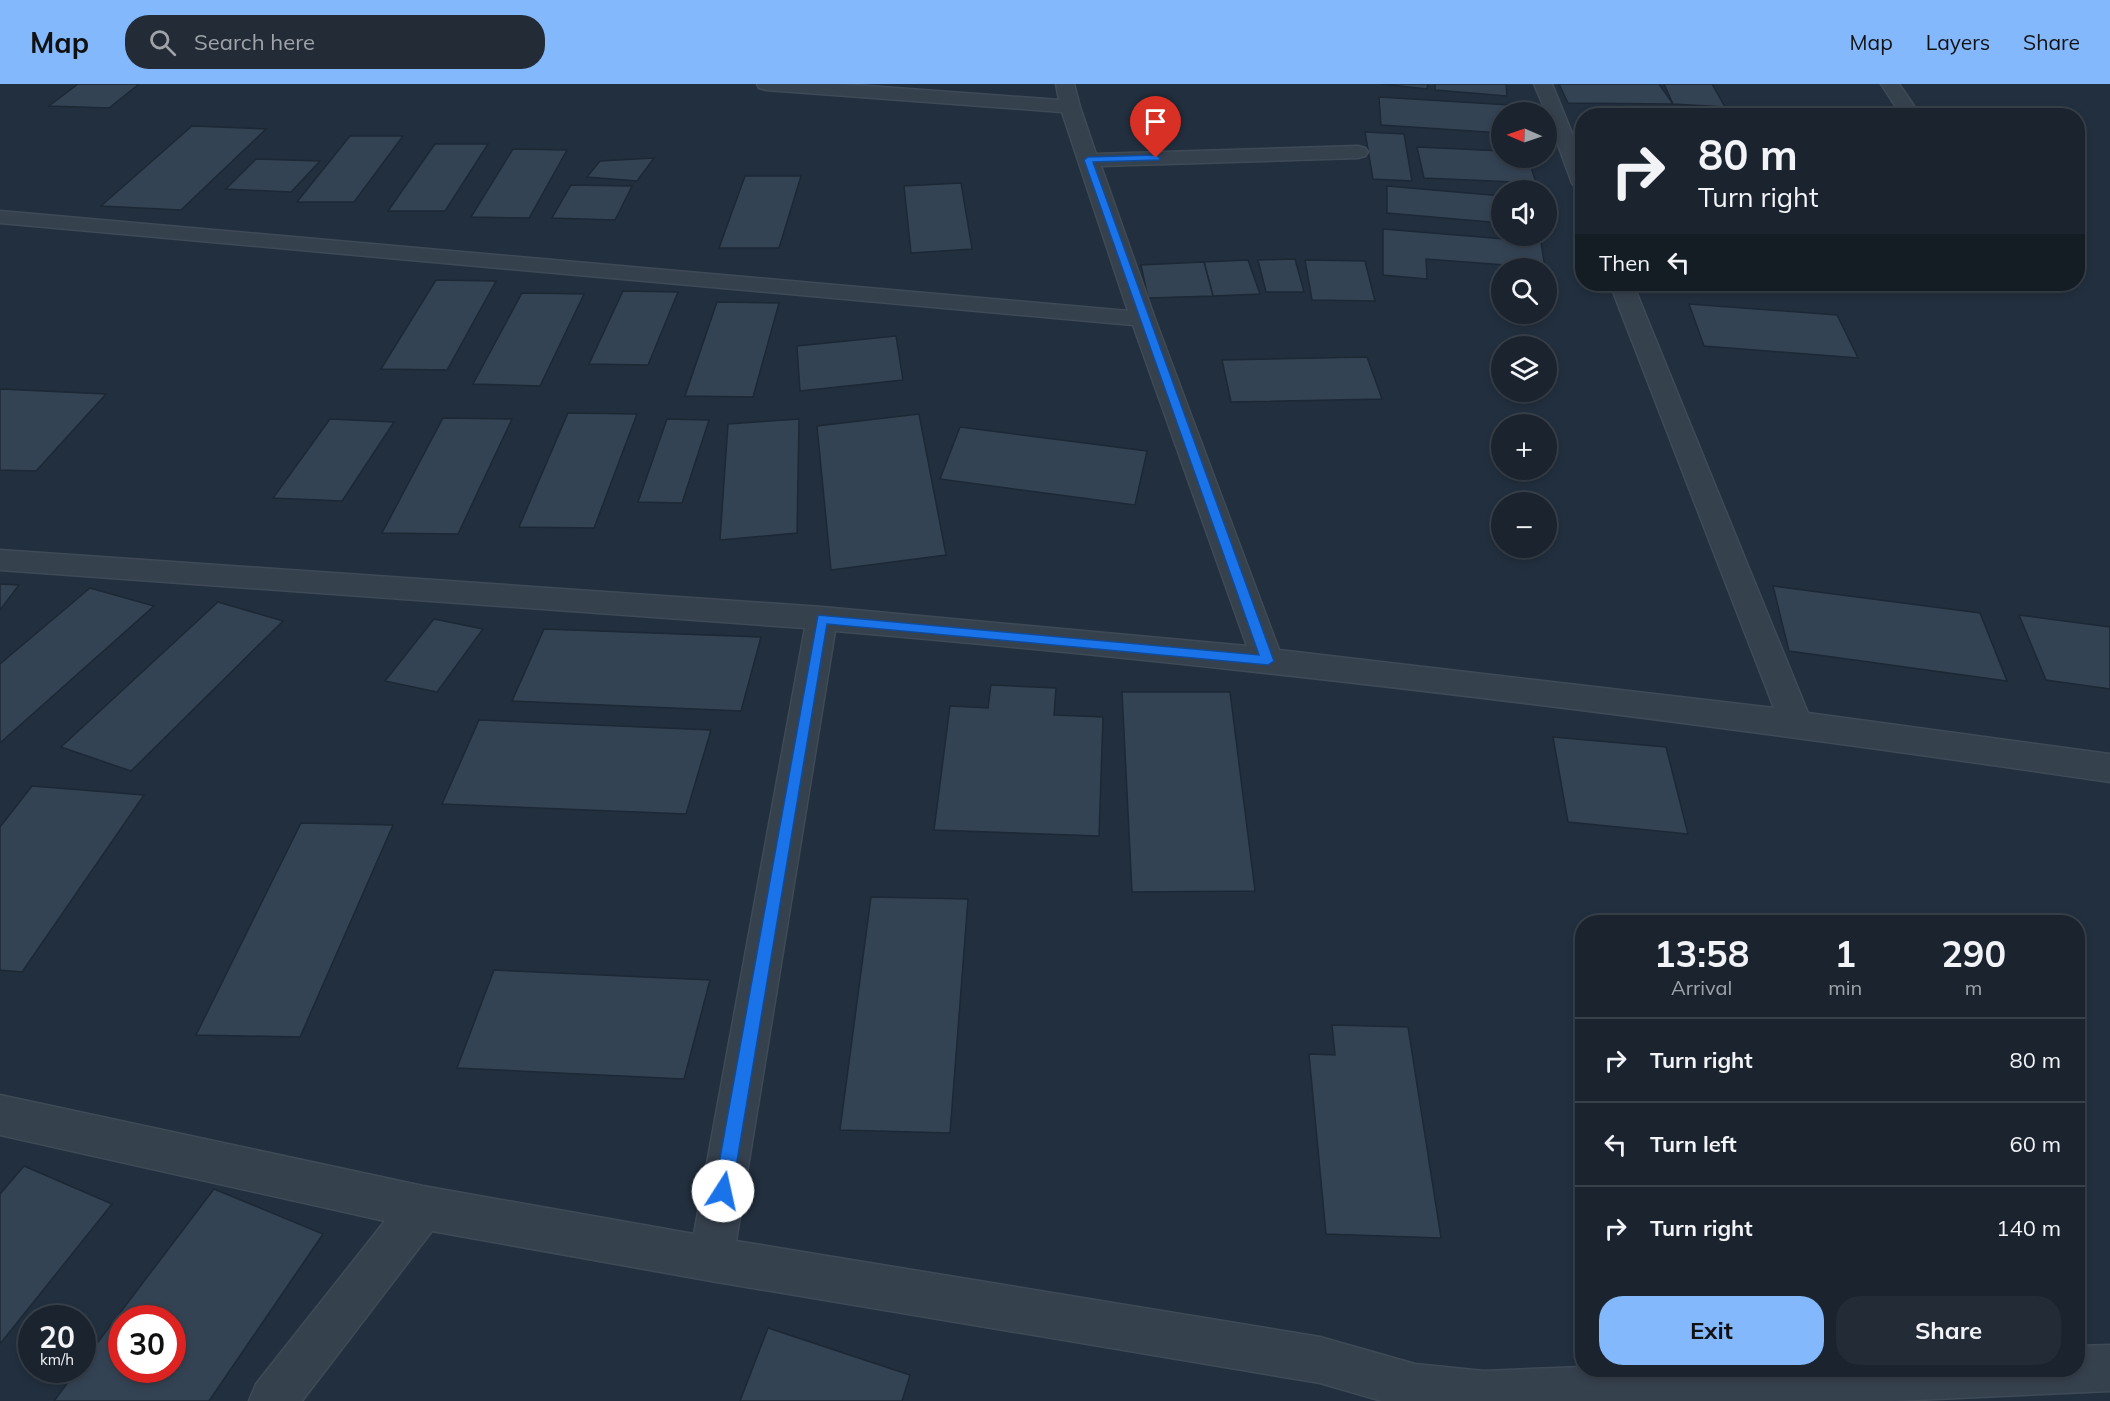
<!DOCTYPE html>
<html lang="en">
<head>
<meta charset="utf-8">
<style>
  :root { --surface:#1a232e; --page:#232b36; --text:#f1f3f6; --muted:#9fa4aa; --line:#38404a; --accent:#83b8fd }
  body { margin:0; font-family:Mulish,sans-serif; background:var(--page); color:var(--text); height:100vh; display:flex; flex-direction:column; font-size:22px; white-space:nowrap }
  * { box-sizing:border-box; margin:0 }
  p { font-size:20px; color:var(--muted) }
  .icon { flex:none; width:33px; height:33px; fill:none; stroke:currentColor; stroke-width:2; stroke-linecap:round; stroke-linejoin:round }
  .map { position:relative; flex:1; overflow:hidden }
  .panel { position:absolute; left:1575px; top:831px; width:510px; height:462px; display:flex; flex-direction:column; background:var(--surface); border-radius:24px; box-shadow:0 3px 9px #0003,0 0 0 2px var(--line) }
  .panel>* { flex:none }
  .guide { position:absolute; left:1575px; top:24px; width:510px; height:183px; border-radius:24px; box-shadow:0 3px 9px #0003,0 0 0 2px var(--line); background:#1a232e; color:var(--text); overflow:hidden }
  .needle { width:39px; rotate:272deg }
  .buttons { position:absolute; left:1491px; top:18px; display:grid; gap:12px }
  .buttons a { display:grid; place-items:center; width:66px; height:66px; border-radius:50%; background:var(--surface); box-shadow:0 3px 9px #0003,0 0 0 2px var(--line); font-size:30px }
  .speed { position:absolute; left:18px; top:1221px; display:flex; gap:12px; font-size:30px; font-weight:700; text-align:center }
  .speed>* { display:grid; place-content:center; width:78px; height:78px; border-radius:50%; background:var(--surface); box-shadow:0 3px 9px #0003,0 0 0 2px var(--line); line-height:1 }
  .speed small { font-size:15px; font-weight:400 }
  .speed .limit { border:9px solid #d22; background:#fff; color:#111 }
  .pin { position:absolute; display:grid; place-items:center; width:51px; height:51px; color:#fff; margin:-62px -26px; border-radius:50% 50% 50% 0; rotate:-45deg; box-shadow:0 0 6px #0007 }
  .pin .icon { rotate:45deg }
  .me { position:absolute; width:66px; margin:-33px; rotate:10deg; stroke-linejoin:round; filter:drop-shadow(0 0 4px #0008) }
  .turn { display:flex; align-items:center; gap:21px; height:126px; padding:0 24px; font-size:27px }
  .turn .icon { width:78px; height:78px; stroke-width:2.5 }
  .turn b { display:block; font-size:42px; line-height:51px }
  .then { display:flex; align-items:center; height:57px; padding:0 24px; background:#0003; gap:12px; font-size:22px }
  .eta { display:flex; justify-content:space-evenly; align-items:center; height:102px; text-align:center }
  .eta b { font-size:36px; font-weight:700; line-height:42px }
  .action { display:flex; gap:12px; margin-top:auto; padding:12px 24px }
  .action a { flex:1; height:69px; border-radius:24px; background:var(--accent); color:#111; font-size:24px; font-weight:700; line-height:69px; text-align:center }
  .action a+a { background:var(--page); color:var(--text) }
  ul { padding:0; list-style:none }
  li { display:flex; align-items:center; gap:18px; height:84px; padding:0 24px; border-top:2px solid var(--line) }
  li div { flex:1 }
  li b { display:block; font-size:22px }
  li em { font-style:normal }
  header { display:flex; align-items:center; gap:36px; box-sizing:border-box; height:84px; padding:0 30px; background:var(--accent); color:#111 }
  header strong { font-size:28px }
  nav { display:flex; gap:33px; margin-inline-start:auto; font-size:21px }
  .search { width:420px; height:54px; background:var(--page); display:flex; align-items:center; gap:15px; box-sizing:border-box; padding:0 21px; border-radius:24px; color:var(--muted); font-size:22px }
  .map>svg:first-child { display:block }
  .building { fill:#344354; stroke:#1d2835; stroke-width:1.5; fill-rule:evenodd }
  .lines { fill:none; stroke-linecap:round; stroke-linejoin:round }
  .street-casing { stroke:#3f4a57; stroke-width:3 }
  .street { fill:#36414e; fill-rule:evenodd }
  .route { fill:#1a73e8; stroke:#114b97; stroke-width:1.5 }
</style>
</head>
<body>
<header>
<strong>Map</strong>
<div class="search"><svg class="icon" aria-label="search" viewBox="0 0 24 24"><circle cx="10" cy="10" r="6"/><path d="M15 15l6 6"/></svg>Search here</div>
<nav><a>Map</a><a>Layers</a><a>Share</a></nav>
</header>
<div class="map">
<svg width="2110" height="1317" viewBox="0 0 2110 1317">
  <rect width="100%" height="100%" fill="#222f3e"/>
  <g class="building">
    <path d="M78 0H139L109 24 49 22Z"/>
    <path d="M1381 0H1428L1427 5Z"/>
    <path d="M1435 0H1506L1507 12 1435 6Z"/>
    <path d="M1559 0H1659L1673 20 1568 19Z"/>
    <path d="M1664 0H1712L1725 23 1673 20Z"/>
    <path d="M1379 13 1510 21 1512 28H1502V49L1381 41Z"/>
    <path d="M192 42 266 45 181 126 101 122Z"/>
    <path d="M1365 48 1404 50 1412 97 1373 95Z"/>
    <path d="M350 52H403L354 118H297Z"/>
    <path d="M435 60H488L445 127H388Z"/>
    <path d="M1417 63 1502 67V74H1528L1536 99 1424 94Z"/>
    <path d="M513 65 567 66 529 134 471 133Z"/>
    <path d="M654 74 637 97 587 93 600 77Z"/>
    <path d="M256 75 320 77 291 108 226 105Z"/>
    <path d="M745 92H801L779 164H719Z"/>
    <path d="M961 99 972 165 911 169 904 102Z"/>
    <path d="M571 101 632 102 615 136 552 134Z"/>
    <path d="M1387 102 1502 112V139L1387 129Z"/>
    <path d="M1383 145 1541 158 1545 184 1426 175 1427 195 1383 191Z"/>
    <path d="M1295 175 1304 208H1266L1258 176Z"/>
    <path d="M1248 176 1260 210 1213 212 1204 178Z"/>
    <path d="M1305 176 1365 177 1375 217 1312 216Z"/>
    <path d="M1204 178 1213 212 1148 214 1141 181Z"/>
    <path d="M436 196 496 197 447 286 381 285Z"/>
    <path d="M623 207 678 208 648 281 589 280Z"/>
    <path d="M522 209 584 210 540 302 473 300Z"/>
    <path d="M717 218 779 219 753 313 685 312Z"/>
    <path d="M1689 220 1837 231 1858 274 1704 262Z"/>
    <path d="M896 252 903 296 800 307 797 262Z"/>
    <path d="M1367 273 1382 315 1231 318 1222 276Z"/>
    <path d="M0 305 106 310 36 387 0 386Z"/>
    <path d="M568 329 637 330 594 444 519 443Z"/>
    <path d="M919 330 946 471 831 486 817 342Z"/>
    <path d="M443 334 512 335 458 450 382 449Z"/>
    <path d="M330 335 394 338 342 417 273 414Z"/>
    <path d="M667 335 709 336 682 419 638 418Z"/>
    <path d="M799 335 797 449 720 456 728 340Z"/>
    <path d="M960 343 1147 367 1135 421 940 395Z"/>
    <path d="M0 500 19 501 0 526Z"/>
    <path d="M1773 502 1980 529 2007 597 1789 567Z"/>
    <path d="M90 504 154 522 0 659V580Z"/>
    <path d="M218 518 283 537 131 687 61 663Z"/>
    <path d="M2019 531 2110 543V605L2046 596Z"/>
    <path d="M434 535 483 545 437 608 385 597Z"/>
    <path d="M544 545 761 553 741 627 512 617Z"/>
    <path d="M991 601 1056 604 1054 631 1103 633 1099 752 934 746 950 622 988 624Z"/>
    <path d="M1122 608H1230L1255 807 1132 808Z"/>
    <path d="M479 636 711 646 686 730 442 720Z"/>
    <path d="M1553 653 1666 663 1688 750 1568 738Z"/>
    <path d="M32 702 144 711 22 888 0 886V743Z"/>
    <path d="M301 739 393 741 300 953 196 951Z"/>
    <path d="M871 813 968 815 950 1049 840 1046Z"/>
    <path d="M494 886 710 896 684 995 457 984Z"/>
    <path d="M1332 941 1408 943 1441 1154 1326 1150 1309 970 1335 971Z"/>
    <path d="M24 1082 112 1120 0 1260V1110Z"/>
    <path d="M214 1105 323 1150 209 1317H54L77 1286H82V1279ZM122 1234H172V1286H122Z"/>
    <path d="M768 1244 910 1291 902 1317H740Z"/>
  </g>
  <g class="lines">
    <g class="street-casing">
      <g id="street">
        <path d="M757 0H841L1059 16 1056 0H1074L1080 23 1096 70 1358 62 1365 64 1368 68 1365 72 1358 74 1101 82 1155 235 1279 566 1774 624 1610 200H1633L1808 629 2110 670V698C1686 636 1262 583 835 547L736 1157 1320 1253 1415 1280 1484 1287 1582 1283V1286H2078V1262L2110 1261V1307L1894 1317H1382L1320 1299 711 1197 432 1147 302 1317H249L256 1300 385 1137 0 1051V1011L423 1102 694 1150 805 544 0 486V466L822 523 1247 562 1133 241 0 139V127L1128 227 1062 28 766 6 759 4Z"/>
        <path d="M1534 0H1552L1582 74V105L1575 103 1572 99 1546 28Z"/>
        <path d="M1881 0H1899L1921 32H1902Z"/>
      </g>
    </g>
    <use href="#street" class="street"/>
  </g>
  <path class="route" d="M1156 71 1160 74 1159 76 1093 78 1274 577 1268 581 827 540 732 1107 730 1113 723 1116 717 1113 714 1107 818 531 1259 571 1084 76 1088 73Z"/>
</svg>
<div class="buttons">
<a><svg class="needle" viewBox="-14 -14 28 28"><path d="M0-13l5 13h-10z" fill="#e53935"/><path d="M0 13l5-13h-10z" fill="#9fa4aa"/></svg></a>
<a><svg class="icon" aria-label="sound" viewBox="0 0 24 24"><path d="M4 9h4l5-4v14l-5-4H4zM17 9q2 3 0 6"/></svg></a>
<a><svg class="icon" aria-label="search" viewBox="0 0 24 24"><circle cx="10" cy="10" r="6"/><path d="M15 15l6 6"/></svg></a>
<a><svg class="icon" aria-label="layers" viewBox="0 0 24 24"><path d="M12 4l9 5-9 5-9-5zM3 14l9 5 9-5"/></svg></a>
<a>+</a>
<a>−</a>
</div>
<div class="speed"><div>20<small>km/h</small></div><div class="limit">30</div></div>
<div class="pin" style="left:1156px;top:74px;background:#d93025"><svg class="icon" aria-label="arrive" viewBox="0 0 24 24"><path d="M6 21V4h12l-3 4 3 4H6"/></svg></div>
<svg class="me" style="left:723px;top:1107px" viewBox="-20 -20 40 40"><circle r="19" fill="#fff"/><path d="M0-13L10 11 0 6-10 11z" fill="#1a73e8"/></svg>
<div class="guide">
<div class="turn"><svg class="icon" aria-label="right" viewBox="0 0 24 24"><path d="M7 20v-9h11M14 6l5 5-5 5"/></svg><div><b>80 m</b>Turn right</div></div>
<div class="then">Then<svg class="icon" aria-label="left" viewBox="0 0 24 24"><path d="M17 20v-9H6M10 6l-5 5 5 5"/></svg></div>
</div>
<section class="panel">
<div class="eta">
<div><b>13:58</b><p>Arrival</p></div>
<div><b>1</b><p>min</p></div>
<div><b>290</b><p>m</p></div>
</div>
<ul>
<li><svg class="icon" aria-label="right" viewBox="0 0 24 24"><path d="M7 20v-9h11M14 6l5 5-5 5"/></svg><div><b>Turn right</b></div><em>80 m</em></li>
<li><svg class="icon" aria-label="left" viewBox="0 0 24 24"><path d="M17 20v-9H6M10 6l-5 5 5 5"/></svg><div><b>Turn left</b></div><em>60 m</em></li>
<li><svg class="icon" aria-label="right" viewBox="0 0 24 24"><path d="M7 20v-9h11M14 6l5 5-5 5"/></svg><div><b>Turn right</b></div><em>140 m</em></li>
</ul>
<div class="action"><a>Exit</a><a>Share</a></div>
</section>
</div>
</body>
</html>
